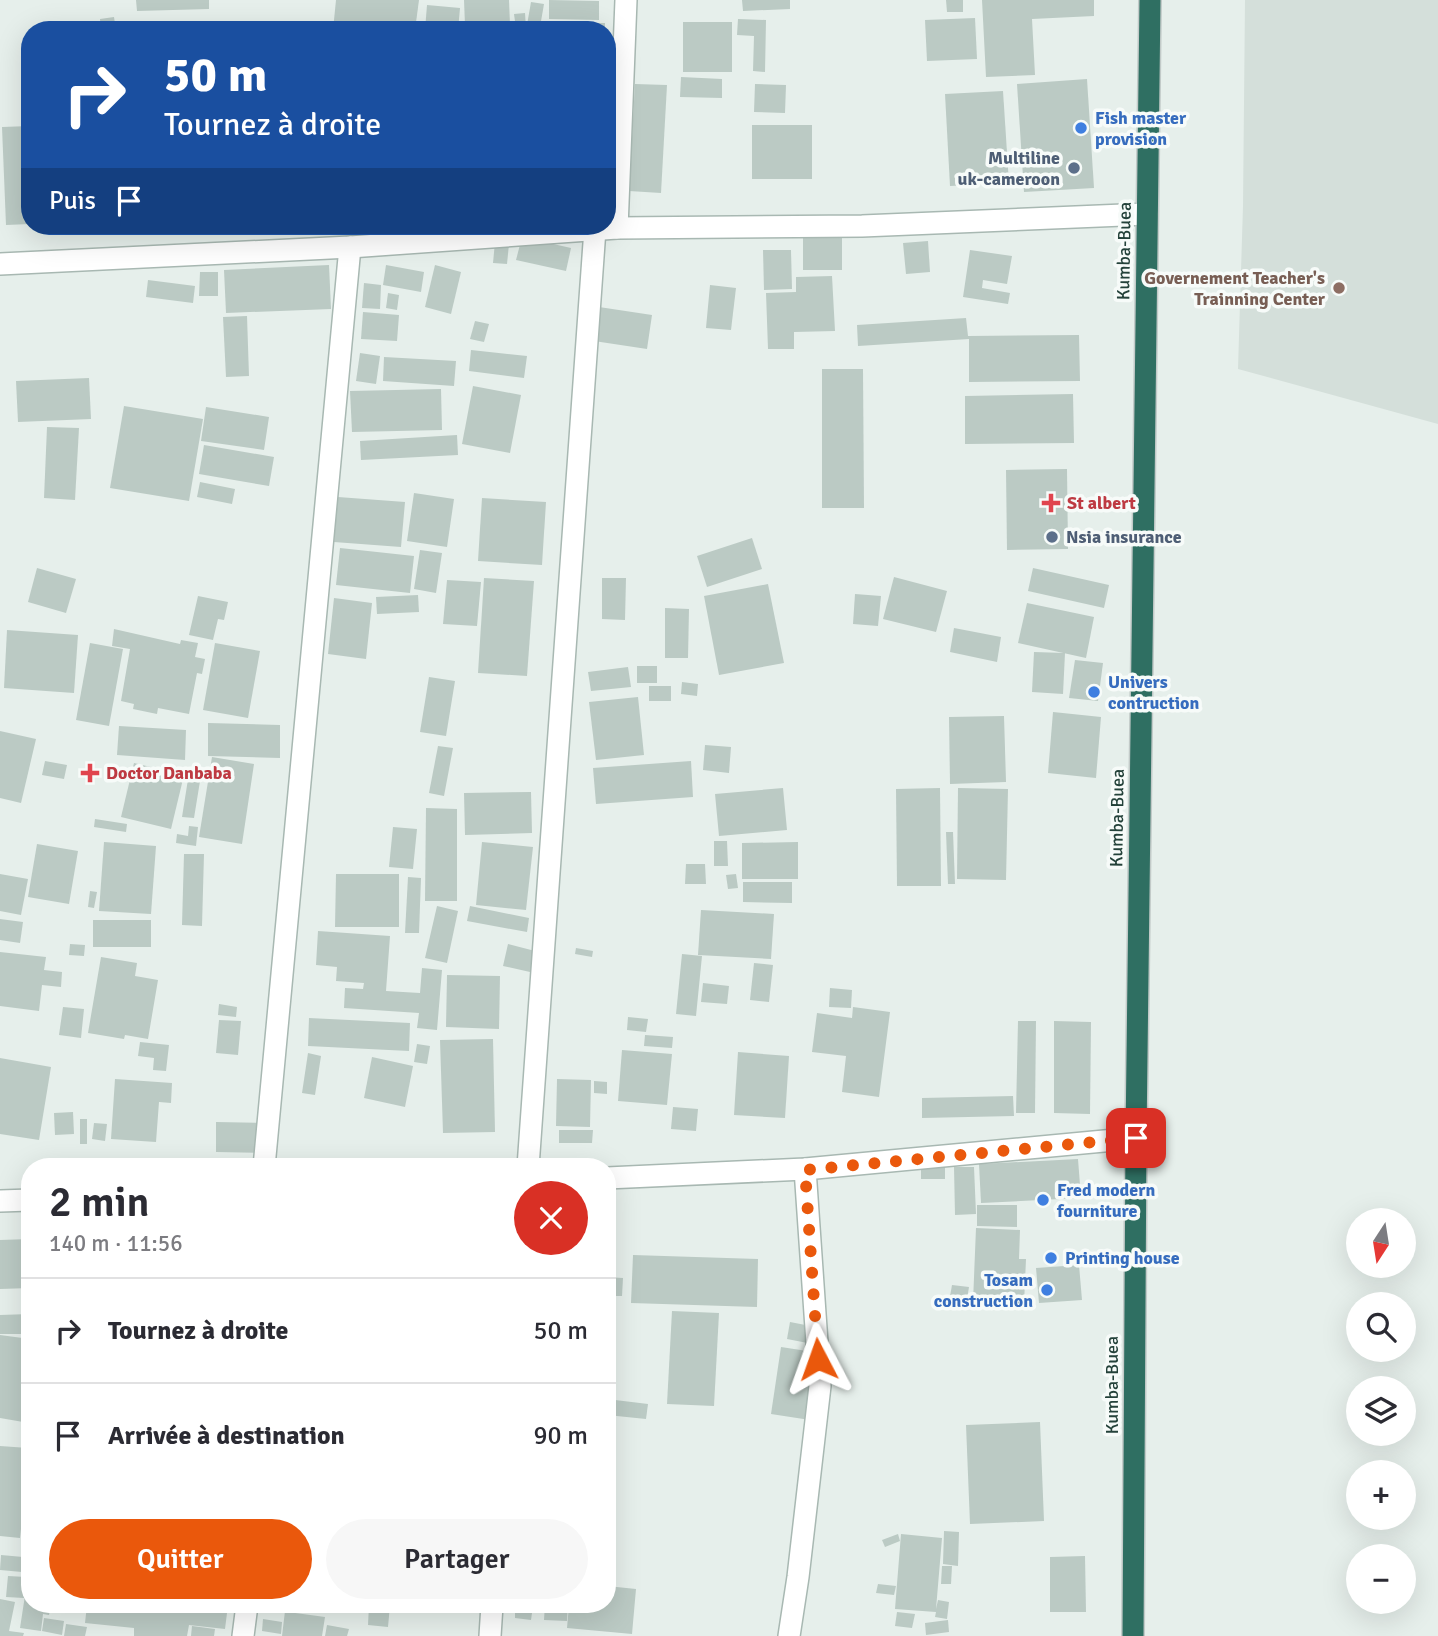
<!DOCTYPE html>
<html lang="fr">
<head>
<meta charset="utf-8">
<style>
  :root { --surface:#fff; --page:#f7f7f7; --text:#2b2b33; --muted:#7c7c81; --line:#e1e1e2; --accent:#ea580c }
  body { margin:0; font-family:Signika,sans-serif; background:var(--page); color:var(--text); height:100vh; display:flex; flex-direction:column; font-size:26px; white-space:nowrap }
  * { box-sizing:border-box; margin:0 }
  p { font-size:23px; color:var(--muted) }
  .icon { flex:none; width:38px; height:38px; fill:none; stroke:currentColor; stroke-width:2; stroke-linecap:round; stroke-linejoin:round }
  .map { position:relative; flex:1; overflow:hidden }
  .details { position:absolute; left:21px; top:1158px; width:595px; height:455px; display:flex; flex-direction:column; background:var(--surface); border-radius:28px; box-shadow:0 7px 28px #0002 }
  .details>* { flex:none }
  .banner { position:absolute; left:21px; top:21px; width:595px; height:214px; border-radius:28px; box-shadow:0 7px 28px #0002; background:#1a4fa0; color:#fff; overflow:hidden }
  .needle { width:46px; rotate:192deg }
  .tools { position:absolute; left:1346px; top:1208px; display:grid; gap:14px }
  .tools a { display:grid; place-items:center; width:70px; height:70px; border-radius:50%; background:var(--surface); box-shadow:0 7px 28px #0002; font-size:35px }
  .pin { position:absolute; display:grid; place-items:center; width:60px; height:60px; color:#fff; margin:-30px; border-radius:14px; box-shadow:0 4px 10px #0006 }
  .me { position:absolute; width:77px; margin:-38px; rotate:356deg; stroke-linejoin:round; filter:drop-shadow(0 0 5px #0008) }
  .turn { display:flex; align-items:center; gap:24px; height:147px; padding:0 28px; font-size:32px }
  .turn .icon { width:91px; height:91px; stroke-width:2.5 }
  .turn b { display:block; font-size:49px; line-height:60px }
  .then { display:flex; align-items:center; height:66px; padding:0 28px; background:#0003; gap:14px; font-size:26px }
  .round { display:grid; place-items:center; flex:none; width:74px; height:74px; border-radius:37px; background:var(--page) }
  .head { display:flex; align-items:center; justify-content:space-between; height:119px; padding:0 28px }
  h1 { font-size:42px; font-weight:600; line-height:52px }
  .cta { display:flex; gap:14px; margin-top:auto; padding:14px 28px }
  .cta a { flex:1; height:80px; border-radius:42px; background:var(--accent); color:#fff; font-size:28px; font-weight:600; line-height:80px; text-align:center }
  .cta a+a { background:var(--page); color:var(--text) }
  ul { padding:0; list-style:none }
  li { display:flex; align-items:center; gap:21px; height:105px; padding:0 28px; border-top:2px solid var(--line) }
  li div { flex:1 }
  li b { display:block; font-size:26px }
  li em { font-style:normal }
  .map>svg:first-child { display:block }
  .built { fill:#d4dfda }
  .building { fill:#bbcac4 }
  .lines { fill:none; stroke-linecap:round; stroke-linejoin:round }
  .street-casing { stroke:#a8b8b2; stroke-width:24 }
  .highway-casing { stroke:#c2cac8; stroke-width:24 }
  .street { stroke:#fff; stroke-width:21 }
  .highway { stroke:#2f6f62; stroke-width:21 }
  .route { stroke:#ea580c; stroke-width:12; stroke-dasharray:0 21.6 }
  .shop-dot { fill:#3f7fe0; stroke:#f7fbf9; stroke-width:2.5 }
  .service-dot { fill:#5c6f8a; stroke:#f7fbf9; stroke-width:2.5 }
  .education-dot { fill:#8d6e63; stroke:#f7fbf9; stroke-width:2.5 }
  .health-dot { fill:#e0444e; stroke:#f7fbf9; stroke-width:2.5 }
  .labels { text-anchor:middle; dominant-baseline:central; stroke-width:7; stroke-linejoin:round; paint-order:stroke }
  .shop-label { font-size:18px; font-weight:bold; fill:#366cbe; stroke:#f7fbf9; text-anchor:start }
  .service-label { font-size:18px; font-weight:bold; fill:#4e5e75; stroke:#f7fbf9; text-anchor:end }
  .street-label { font-size:18px; fill:#24423a; stroke:#f7fbf9 }
  .education-label { font-size:18px; font-weight:bold; fill:#785e54; stroke:#f7fbf9; text-anchor:end }
  .health-label { font-size:18px; font-weight:bold; fill:#be3a42; stroke:#f7fbf9; text-anchor:start }
</style>
</head>
<body>
<div class="map">
<svg width="1438" height="1636" viewBox="0 0 1438 1636">
  <rect width="100%" height="100%" fill="#e6efeb"/>
  <path class="built" d="M1245 0H1438V424L1238 369 1243 206Z"/>
  <g class="building">
    <path d="M136 0H209V9L137 11Z"/>
    <path d="M336 0H419L415 30H333Z"/>
    <path d="M464 0H509L510 25H465Z"/>
    <path d="M549 0 599 1V20L549 19Z"/>
    <path d="M742 0H790V9L743 11Z"/>
    <path d="M946 0H963V12H947Z"/>
    <path d="M982 0H1094V16L1032 19 1035 75 986 77Z"/>
    <path d="M531 2 544 4 540 27 527 25Z"/>
    <path d="M427 5 460 8 458 30H425Z"/>
    <path d="M525 13 526 28 516 29 514 14Z"/>
    <path d="M114 17 116 30H101L100 19Z"/>
    <path d="M975 18 977 59 927 61 925 20Z"/>
    <path d="M738 19 766 20 765 72 753 71 754 36 737 35Z"/>
    <path d="M166 21V30H119V24Z"/>
    <rect x="683" y="22" width="49" height="50"/>
    <rect x="545" y="23" width="60" height="7"/>
    <path d="M681 77 722 79V98L680 97Z"/>
    <path d="M1087 79 1094 188 1024 192 1017 84Z"/>
    <path d="M635 84 667 85 661 193 629 191Z"/>
    <path d="M755 84 786 85 785 113 754 112Z"/>
    <path d="M1003 91 1009 183 950 186 945 94Z"/>
    <rect x="752" y="125" width="60" height="54"/>
    <path d="M30 126V224L6 225 2 127Z"/>
    <path d="M522 237 571 248 566 271 516 260Z"/>
    <rect x="803" y="238" width="39" height="32"/>
    <path d="M928 241 930 272 906 274 903 243Z"/>
    <path d="M495 242 509 244 507 264 493 263Z"/>
    <path d="M763 250H791L792 289 764 290Z"/>
    <path d="M970 250 1012 256 1007 284 983 280 982 288 1010 293 1008 304 963 297Z"/>
    <path d="M329 265 331 309 226 313 224 270Z"/>
    <path d="M386 265 424 272 421 292 383 285Z"/>
    <path d="M435 265 461 272 451 314 425 307Z"/>
    <path d="M200 272H218V296H199Z"/>
    <path d="M832 276 835 331 794 332V349H768L766 293 796 292V277Z"/>
    <path d="M148 280 195 286 193 303 146 297Z"/>
    <path d="M364 283 381 285 380 309 362 308Z"/>
    <path d="M710 285 736 288 731 330 706 328Z"/>
    <path d="M388 293 399 295 397 310 386 308Z"/>
    <path d="M599 307 652 315 647 349 594 341Z"/>
    <path d="M363 312 399 315 397 341 361 339Z"/>
    <path d="M247 316 249 376 226 377 223 317Z"/>
    <path d="M966 318 968 336 1079 335 1080 381 969 382V339L858 346 857 325Z"/>
    <path d="M475 321 489 324 484 342 470 339Z"/>
    <path d="M471 350 527 356 524 378 469 371Z"/>
    <path d="M360 353 380 356 376 384 356 381Z"/>
    <path d="M384 357 456 361 454 386 383 381Z"/>
    <path d="M822 369H863L864 508H822Z"/>
    <path d="M89 378 91 419 18 422 16 381Z"/>
    <path d="M473 386 521 395 510 453 462 444Z"/>
    <path d="M441 389 442 430 352 432 350 391Z"/>
    <path d="M1073 394 1074 443 965 444V396Z"/>
    <path d="M124 406 203 419 189 501 110 488Z"/>
    <path d="M206 407 269 417 264 450 201 441Z"/>
    <path d="M47 427 79 428 75 500 44 498Z"/>
    <path d="M457 435 458 455 361 460 360 441Z"/>
    <path d="M204 445 274 457 269 486 199 474Z"/>
    <path d="M1067 469 1068 549 1007 550 1006 470Z"/>
    <path d="M200 482 235 489 232 504 197 497Z"/>
    <path d="M414 493 454 499 447 547 407 541Z"/>
    <path d="M338 497 405 502 401 547 334 542Z"/>
    <path d="M482 498 546 502 542 565 478 561Z"/>
    <path d="M752 538 762 569 707 587 697 556Z"/>
    <path d="M340 548 414 556 410 593 336 585Z"/>
    <path d="M420 550 442 553 436 593 414 589Z"/>
    <path d="M37 568 76 579 66 613 28 602Z"/>
    <path d="M1033 568 1109 585 1104 608 1028 591Z"/>
    <path d="M894 577 947 591 936 632 883 619Z"/>
    <path d="M484 578 534 581 527 676 478 673Z"/>
    <path d="M602 578H626L625 620 602 619Z"/>
    <path d="M447 580 481 582 477 626 443 624Z"/>
    <path d="M768 584 784 663 719 675 704 596Z"/>
    <path d="M855 594 881 596 878 626 853 624Z"/>
    <path d="M418 595 419 612 377 614 376 597Z"/>
    <path d="M198 596 228 602 224 620 218 619 213 640 189 635Z"/>
    <path d="M334 598 372 603 366 659 328 654Z"/>
    <path d="M1027 603 1094 617 1086 658 1018 643Z"/>
    <path d="M665 608 689 609 688 658H665Z"/>
    <path d="M954 628 1001 637 997 662 950 652Z"/>
    <path d="M114 629 180 644 181 640 198 643 195 657 205 659 202 674 197 673 189 714 158 708 157 714 133 709 134 704 121 701 130 649 112 646Z"/>
    <path d="M7 630 78 635 74 693 4 688Z"/>
    <path d="M90 643 123 649 109 726 76 720Z"/>
    <path d="M215 643 260 651 248 718 203 710Z"/>
    <path d="M1034 652 1065 653 1063 694 1032 692Z"/>
    <path d="M1075 660 1103 663 1098 701 1069 698Z"/>
    <rect x="637" y="666" width="20" height="17"/>
    <path d="M628 667 631 687 591 691 588 672Z"/>
    <path d="M429 677 455 681 446 736 420 732Z"/>
    <path d="M682 682 698 684 697 696 681 694Z"/>
    <rect x="649" y="686" width="22" height="15"/>
    <path d="M638 697 644 755 596 760 589 702Z"/>
    <path d="M1053 712 1101 717 1096 778 1048 773Z"/>
    <path d="M1004 716 1006 782 950 784 949 717Z"/>
    <path d="M208 723 280 725V758L208 756Z"/>
    <path d="M119 726 186 730 185 760 117 755Z"/>
    <path d="M0 731 36 739 21 803 0 798Z"/>
    <path d="M705 745 731 747 729 773 703 770Z"/>
    <path d="M438 746 453 748 444 796 429 793Z"/>
    <path d="M212 757 254 764 242 844 199 837Z"/>
    <path d="M45 761 67 765 64 779 42 775Z"/>
    <path d="M691 761 693 797 596 804 593 768Z"/>
    <path d="M134 763 184 775 171 829 121 817Z"/>
    <path d="M189 773 201 775 194 818 182 817Z"/>
    <path d="M783 788 787 830 719 836 715 794Z"/>
    <path d="M940 788 941 886H897L896 789Z"/>
    <path d="M958 788 1008 789 1006 880 957 879Z"/>
    <path d="M531 792 532 833 465 835 464 793Z"/>
    <path d="M426 808 457 809V901H425Z"/>
    <path d="M95 819 127 824 126 832 94 827Z"/>
    <path d="M189 826 198 827 196 846 176 843 177 834 188 836Z"/>
    <path d="M393 827 417 829 413 869 389 867Z"/>
    <path d="M946 832H953L955 884H948Z"/>
    <path d="M714 841H727L728 866H714Z"/>
    <path d="M104 842 156 846 151 914 99 911Z"/>
    <path d="M482 842 533 847 526 910 476 905Z"/>
    <path d="M798 842V879H742V843Z"/>
    <path d="M37 844 78 851 69 904 28 897Z"/>
    <path d="M184 854H204L202 926 182 925Z"/>
    <path d="M686 864H705L706 884H685Z"/>
    <path d="M0 874 28 879 21 915 0 911Z"/>
    <path d="M336 874H399V927H335Z"/>
    <path d="M736 874 738 888 728 889 726 875Z"/>
    <path d="M408 877 421 878 419 933H405Z"/>
    <path d="M743 882H792V903L743 902Z"/>
    <path d="M90 891 97 892 94 908 88 907Z"/>
    <path d="M437 906 458 911 447 963 425 958Z"/>
    <path d="M470 906 529 918 527 932 467 921Z"/>
    <path d="M701 910 774 914 771 959 698 955Z"/>
    <path d="M0 919 23 922 20 943 0 940Z"/>
    <rect x="93" y="920" width="58" height="27"/>
    <path d="M318 931 390 936 386 991 420 993 422 968 442 970 437 1030 417 1028 419 1013 344 1008 345 988 363 989 364 983 336 981 337 967 316 965Z"/>
    <path d="M70 944 85 945 84 956 69 955Z"/>
    <path d="M508 944 535 951 530 972 503 966Z"/>
    <path d="M576 948 593 951 592 957 575 954Z"/>
    <path d="M0 952 46 957 44 970 62 972 61 987 42 985 39 1011 0 1006Z"/>
    <path d="M682 954 702 956 696 1016 676 1014Z"/>
    <path d="M101 957 137 963 135 976 158 980 148 1039 125 1035 124 1039 88 1033Z"/>
    <path d="M754 963 773 965 769 1002 750 1000Z"/>
    <path d="M447 975 500 976 499 1029 446 1027Z"/>
    <path d="M703 983 729 986 727 1004 701 1002Z"/>
    <path d="M830 988 852 990 851 1008 829 1007Z"/>
    <path d="M219 1004 237 1007 236 1017 218 1015Z"/>
    <path d="M63 1007 84 1009 81 1038 59 1035Z"/>
    <path d="M853 1007 890 1012 879 1097 842 1092 846 1056 812 1052 817 1013 852 1018Z"/>
    <path d="M628 1017 648 1019 646 1032 627 1030Z"/>
    <path d="M309 1018 410 1023 409 1051 308 1046Z"/>
    <path d="M219 1020 241 1021 238 1055 216 1053Z"/>
    <path d="M1018 1021H1036L1035 1113H1016Z"/>
    <path d="M1054 1021 1091 1022 1090 1114 1054 1113Z"/>
    <path d="M645 1035 673 1037 672 1048 644 1046Z"/>
    <path d="M493 1039 495 1132 443 1133 440 1040Z"/>
    <path d="M140 1042 169 1045 166 1071 153 1070 154 1058 138 1056Z"/>
    <path d="M417 1044 430 1046 427 1064 414 1062Z"/>
    <path d="M622 1050 672 1054 667 1105 618 1101Z"/>
    <path d="M738 1052 789 1056 785 1118 734 1115Z"/>
    <path d="M308 1053 321 1056 315 1095 302 1093Z"/>
    <path d="M372 1057 413 1066 405 1107 364 1098Z"/>
    <path d="M0 1058 51 1067 39 1140 0 1134Z"/>
    <path d="M115 1079 172 1083 171 1103 159 1102 156 1142 111 1139Z"/>
    <path d="M557 1079 591 1080 590 1127 556 1126Z"/>
    <path d="M594 1081 607 1082V1094L594 1093Z"/>
    <path d="M1013 1096 1014 1116 922 1118V1098Z"/>
    <path d="M673 1107 698 1109 696 1131 671 1129Z"/>
    <path d="M73 1112 74 1134 55 1135 54 1113Z"/>
    <rect x="80" y="1119" width="7" height="25"/>
    <path d="M216 1122 266 1123V1153L216 1152Z"/>
    <path d="M94 1123 107 1124 105 1141 92 1139Z"/>
    <path d="M559 1130H593L592 1143H559Z"/>
    <path d="M1078 1159 1081 1198 981 1203 979 1164Z"/>
    <path d="M921 1165 945 1166V1179H921Z"/>
    <path d="M954 1167H974L976 1214 955 1215Z"/>
    <path d="M612 1204 614 1253H607V1205Z"/>
    <path d="M977 1205H1017V1227L977 1226Z"/>
    <path d="M976 1228 1020 1230 1019 1259H1026L1024 1304 973 1302Z"/>
    <path d="M30 1239V1288L0 1289V1240Z"/>
    <path d="M633 1255 758 1259 757 1307 631 1303Z"/>
    <path d="M1079 1265 1082 1300 1039 1303 1036 1268Z"/>
    <path d="M607 1277 623 1278 622 1296H607Z"/>
    <path d="M952 1285 969 1287 966 1305 949 1302Z"/>
    <path d="M672 1311 719 1313 714 1406 667 1404Z"/>
    <path d="M30 1314V1334H0V1315Z"/>
    <path d="M790 1322 821 1328 818 1345 787 1339Z"/>
    <path d="M0 1335 30 1339 29 1423 0 1418Z"/>
    <path d="M781 1347 820 1353 810 1420 771 1414Z"/>
    <path d="M607 1378 615 1380 612 1397 607 1396Z"/>
    <path d="M607 1399 648 1404 646 1419 607 1415Z"/>
    <path d="M1040 1422 1044 1521 970 1524 966 1425Z"/>
    <path d="M607 1426 613 1427 610 1455H607Z"/>
    <path d="M0 1446 28 1448 23 1497 30 1498V1521L22 1520 20 1538 0 1536Z"/>
    <path d="M944 1531 959 1532 958 1566 943 1564Z"/>
    <path d="M898 1534 900 1541 885 1547 882 1540Z"/>
    <path d="M901 1534 942 1538 936 1609 938 1600 949 1602 947 1619 935 1617 936 1612 895 1609Z"/>
    <path d="M1 1555 23 1557 22 1572 0 1570Z"/>
    <path d="M1085 1556 1086 1612H1050V1557Z"/>
    <path d="M942 1566H952L951 1584H941Z"/>
    <path d="M8 1576 26 1577 24 1598 6 1597Z"/>
    <path d="M28 1576H30V1605H51L49 1615 43 1614 41 1631 20 1628Z"/>
    <path d="M878 1584 896 1586 894 1595 876 1593Z"/>
    <path d="M607 1586 636 1589 632 1634 567 1628 569 1605H607Z"/>
    <path d="M0 1599 15 1602 9 1631 24 1633 23 1636H0Z"/>
    <path d="M87 1605H228L225 1629 189 1625 187 1636H134V1628L85 1623Z"/>
    <path d="M273 1605H290L288 1612 325 1617 322 1636H282L285 1611 273 1608Z"/>
    <path d="M369 1605H390L388 1627 368 1625Z"/>
    <path d="M545 1605H568L567 1621 544 1620Z"/>
    <path d="M515 1611 532 1613 531 1620 515 1618Z"/>
    <path d="M897 1612 915 1614 912 1628 895 1626Z"/>
    <path d="M44 1618 64 1621 62 1635 42 1631Z"/>
    <path d="M263 1619 282 1622 281 1634 262 1631Z"/>
    <path d="M948 1620 949 1632 926 1635 925 1623Z"/>
    <path d="M66 1624 87 1627 85 1636H64Z"/>
    <path d="M327 1625 349 1629 347 1636H325Z"/>
    <path d="M192 1626 215 1629 214 1636H191Z"/>
  </g>
  <g class="lines">
    <g class="street-casing">
      <g id="street">
        <path d="M617 228 626 0"/>
        <path d="M0 264 350 247 617 228 862 226 1147 214"/>
        <path d="M264 1167 350 247"/>
        <path d="M528 1167 595 229"/>
        <path d="M607 1178 805 1169 1136 1138"/>
        <path d="M0 1201 30 1200"/>
        <path d="M243 1636 247 1605"/>
        <path d="M490 1636 492 1605"/>
        <path d="M789 1636 798 1577 820 1386 805 1169"/>
      </g>
    </g>
    <g class="highway-casing">
      <path id="highway" d="M1133 1636 1136 1138 1150 0"/>
    </g>
    <use href="#street" class="street"/>
    <use href="#highway" class="highway"/>
  </g>
  <g class="lines">
    <path class="route" d="M818 1359 805 1170 1136 1138"/>
  </g>
  <g class="shop-dot">
    <circle cx="1081" cy="128" r="7"/>
    <circle cx="1094" cy="692" r="7"/>
    <circle cx="1043" cy="1200" r="7"/>
    <circle cx="1051" cy="1258" r="7"/>
    <circle cx="1047" cy="1290" r="7"/>
  </g>
  <g class="service-dot">
    <circle cx="1074" cy="168" r="7"/>
    <circle cx="1052" cy="537" r="7"/>
  </g>
  <circle class="education-dot" cx="1339" cy="288" r="7"/>
  <g class="health-dot">
    <path d="M1047.5 492.5h7v7h7v7h-7v7h-7v-7h-7v-7h7z"/>
    <path d="M86.5 762.5h7v7h7v7h-7v7h-7v-7h-7v-7h7z"/>
  </g>
  <g class="labels">
    <g class="shop-label">
      <text x="1095" y="118">Fish master<tspan x="1095" dy="21">provision</tspan></text>
      <text x="1108" y="682">Univers<tspan x="1108" dy="21">contruction</tspan></text>
      <text x="1057" y="1190">Fred modern<tspan x="1057" dy="21">fourniture</tspan></text>
      <text x="1065" y="1258">Printing house</text>
      <text x="1033" y="1280" text-anchor="end">Tosam<tspan x="1033" dy="21">construction</tspan></text>
    </g>
    <g class="service-label">
      <text x="1060" y="158">Multiline<tspan x="1060" dy="21">uk-cameroon</tspan></text>
      <text x="1066" y="537" text-anchor="start">Nsia insurance</text>
    </g>
    <g class="street-label">
      <text transform="translate(1124 251) rotate(-89)">Kumba-Buea</text>
      <text transform="translate(1117 818) rotate(-89)">Kumba-Buea</text>
      <text transform="translate(1112 1385) rotate(-90)">Kumba-Buea</text>
    </g>
    <g class="education-label">
      <text x="1325" y="278">Governement Teacher's<tspan x="1325" dy="21">Trainning Center</tspan></text>
    </g>
    <g class="health-label">
      <text x="1067" y="503">St albert</text>
      <text x="106" y="773">Doctor Danbaba</text>
    </g>
  </g>
</svg>
<div class="tools">
<a><svg class="needle" viewBox="-14 -14 28 28"><path d="M0-13l5 13h-10z" fill="#e53935"/><path d="M0 13l5-13h-10z" fill="#7c7c81"/></svg></a>
<a><svg class="icon" aria-label="search" viewBox="0 0 24 24"><circle cx="10" cy="10" r="6"/><path d="M15 15l6 6"/></svg></a>
<a><svg class="icon" aria-label="layers" viewBox="0 0 24 24"><path d="M12 4l9 5-9 5-9-5zM3 14l9 5 9-5"/></svg></a>
<a>+</a>
<a>−</a>
</div>
<div class="pin" style="left:1136px;top:1138px;background:#d93025"><svg class="icon" aria-label="arrive" viewBox="0 0 24 24"><path d="M6 21V4h12l-3 4 3 4H6"/></svg></div>
<svg class="me" style="left:818px;top:1359px" viewBox="-20 -20 40 40"><path d="M0-17L14 15 0 8-14 15z" fill="#ea580c" stroke="#fff" stroke-width="4"/></svg>
<div class="banner">
<div class="turn"><svg class="icon" aria-label="right" viewBox="0 0 24 24"><path d="M7 20v-9h11M14 6l5 5-5 5"/></svg><div><b>50 m</b>Tournez à droite</div></div>
<div class="then">Puis<svg class="icon" aria-label="arrive" viewBox="0 0 24 24"><path d="M6 21V4h12l-3 4 3 4H6"/></svg></div>
</div>
<section class="details">
<div class="head"><div><h1>2 min</h1><p>140 m · 11:56</p></div><a class="round" style="background:#d93025;color:#fff"><svg class="icon" aria-label="close" viewBox="0 0 24 24"><path d="M6 6l12 12M18 6L6 18"/></svg></a></div>
<ul>
<li><svg class="icon" aria-label="right" viewBox="0 0 24 24"><path d="M7 20v-9h11M14 6l5 5-5 5"/></svg><div><b>Tournez à droite</b></div><em>50 m</em></li>
<li><svg class="icon" aria-label="arrive" viewBox="0 0 24 24"><path d="M6 21V4h12l-3 4 3 4H6"/></svg><div><b>Arrivée à destination</b></div><em>90 m</em></li>
</ul>
<div class="cta"><a>Quitter</a><a>Partager</a></div>
</section>
</div>
</body>
</html>
